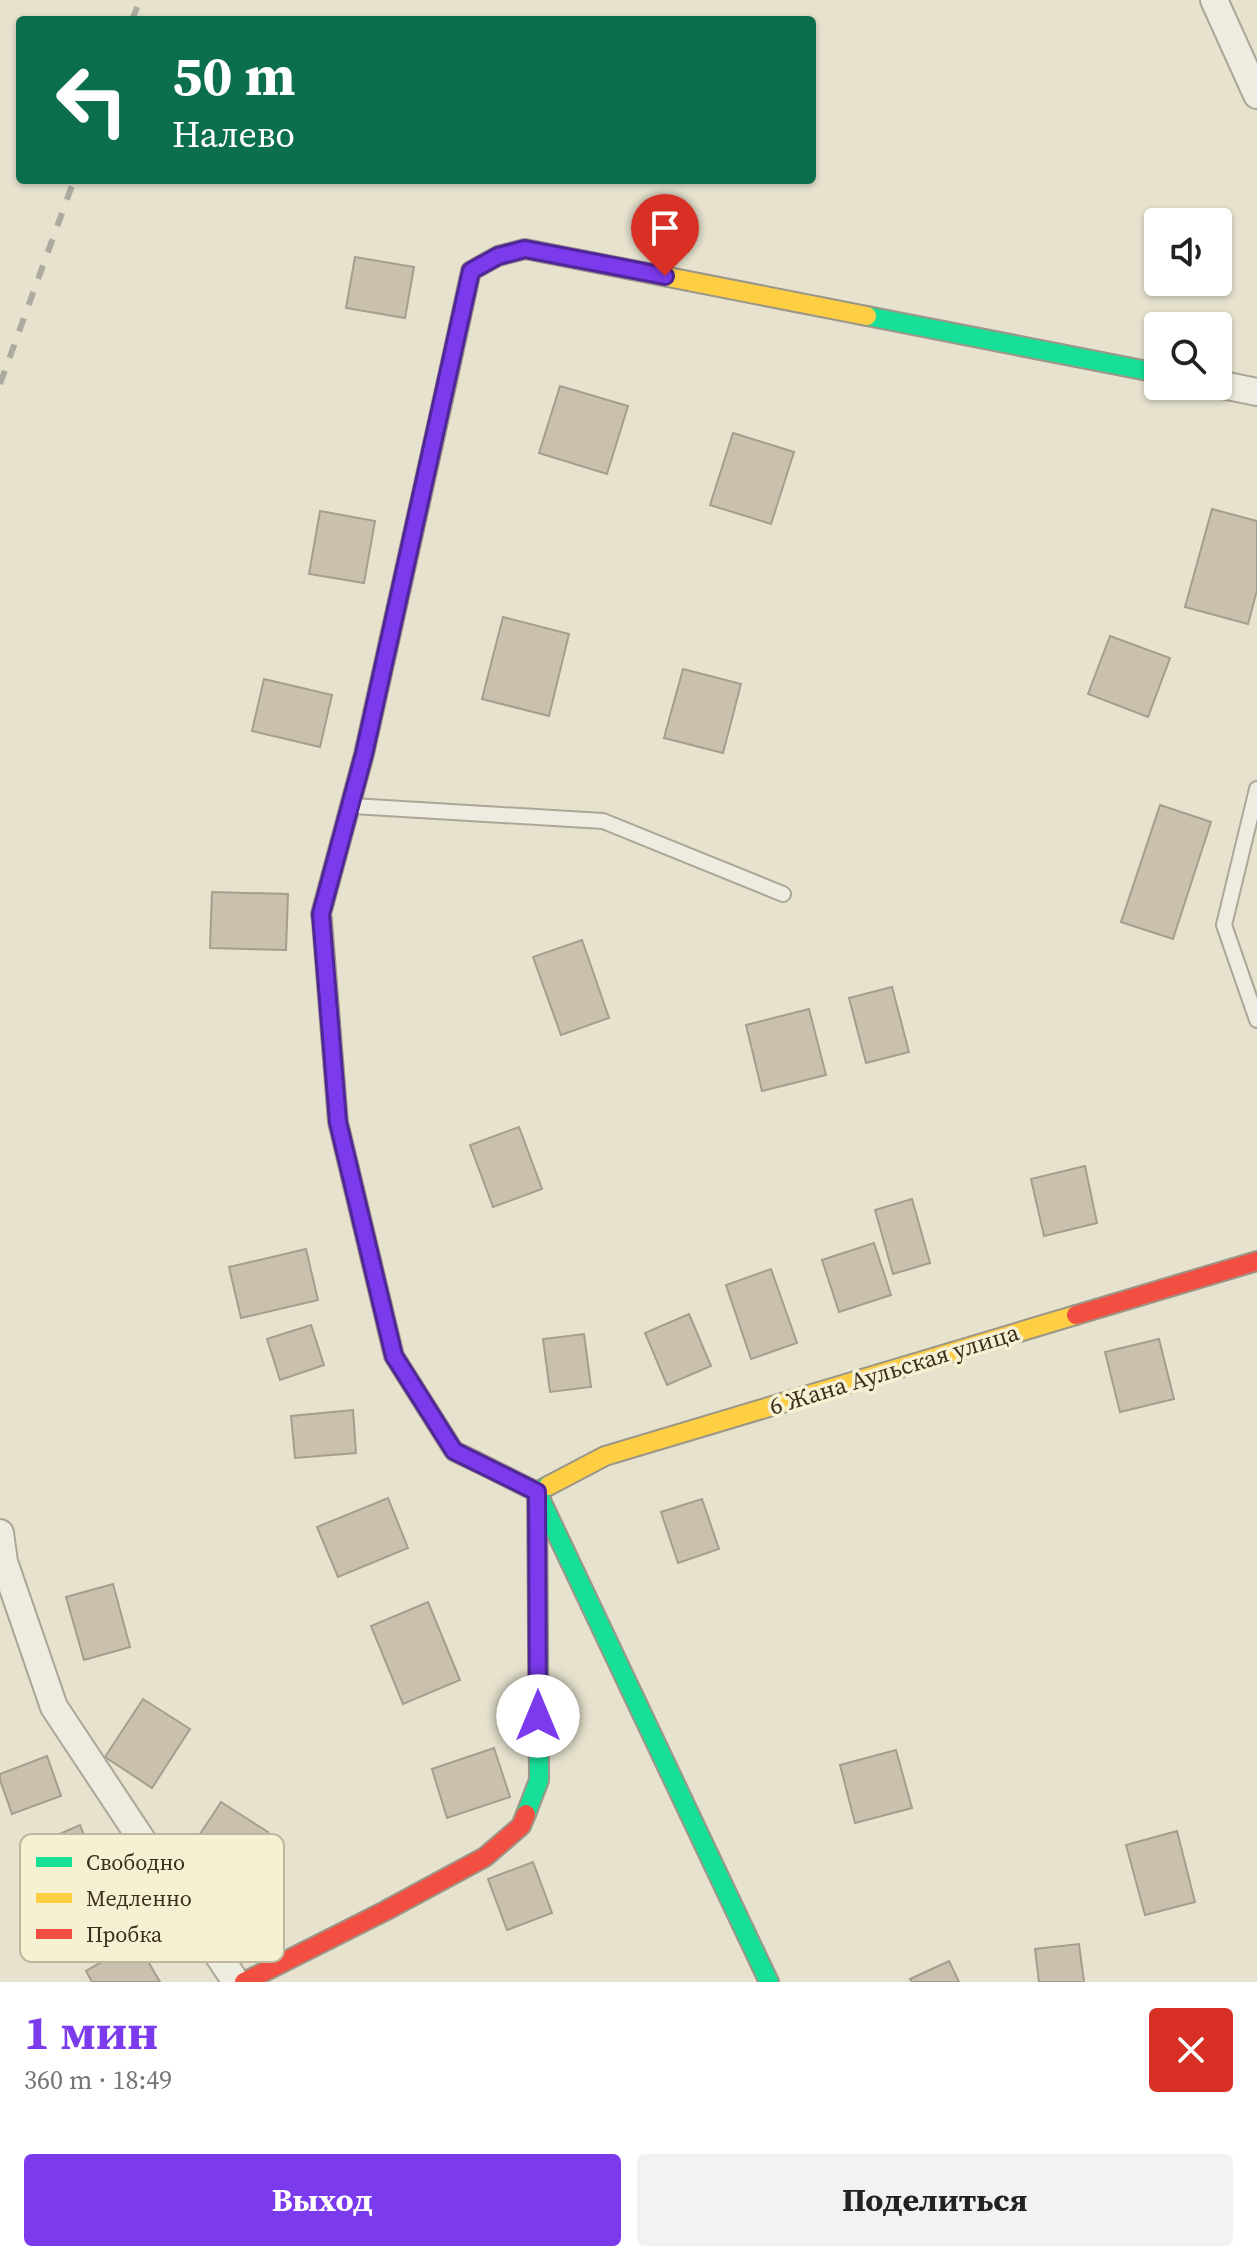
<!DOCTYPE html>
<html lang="ru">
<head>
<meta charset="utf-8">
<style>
  :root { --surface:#fff; --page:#f2f2f2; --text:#222; --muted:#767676; --accent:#7c3aed }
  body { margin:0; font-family:"Source Serif 4",serif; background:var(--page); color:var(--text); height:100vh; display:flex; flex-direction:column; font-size:30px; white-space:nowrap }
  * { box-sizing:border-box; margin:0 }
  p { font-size:26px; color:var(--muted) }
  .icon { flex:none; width:44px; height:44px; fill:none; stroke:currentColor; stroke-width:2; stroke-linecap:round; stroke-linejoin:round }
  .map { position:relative; height:1982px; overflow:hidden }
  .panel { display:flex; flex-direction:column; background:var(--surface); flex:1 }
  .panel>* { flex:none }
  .guide { position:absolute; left:16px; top:16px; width:800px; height:168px; border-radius:8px; box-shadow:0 2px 6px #0004; background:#0b6e4f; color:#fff; overflow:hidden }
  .fabs { position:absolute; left:1144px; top:208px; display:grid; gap:16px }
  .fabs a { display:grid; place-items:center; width:88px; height:88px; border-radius:8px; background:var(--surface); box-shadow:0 2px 6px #0004; font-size:40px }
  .pin { position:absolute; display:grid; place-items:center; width:68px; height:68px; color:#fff; margin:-82px -34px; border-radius:50% 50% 50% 0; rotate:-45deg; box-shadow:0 0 8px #0007 }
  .pin .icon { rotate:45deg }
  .me { position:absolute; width:88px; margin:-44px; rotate:0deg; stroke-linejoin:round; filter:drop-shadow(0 0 6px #0008) }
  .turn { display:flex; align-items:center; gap:28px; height:168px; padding:0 24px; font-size:36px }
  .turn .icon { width:104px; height:104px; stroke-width:2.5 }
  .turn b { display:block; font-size:56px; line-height:68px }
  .round { display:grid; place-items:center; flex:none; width:84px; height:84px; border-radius:8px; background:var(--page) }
  .head { display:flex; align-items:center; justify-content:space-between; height:136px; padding:0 24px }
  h1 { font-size:48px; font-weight:700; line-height:60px; color:var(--accent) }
  .cta { display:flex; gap:16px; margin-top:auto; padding:16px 24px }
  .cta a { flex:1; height:92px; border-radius:8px; background:var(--accent); color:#fff; font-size:32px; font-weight:700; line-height:92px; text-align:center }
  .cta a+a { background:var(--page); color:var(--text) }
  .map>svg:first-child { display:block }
  .building { fill:#cac0ae; stroke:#a69d8d; stroke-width:2 }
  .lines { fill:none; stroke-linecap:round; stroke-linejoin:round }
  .lane-casing { stroke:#aba696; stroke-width:18 }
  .street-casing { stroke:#aba696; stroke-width:30 }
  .fast-casing { stroke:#9b9687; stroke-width:22 }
  .slow-casing { stroke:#9b9687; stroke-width:22 }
  .jam-casing { stroke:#9b9687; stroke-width:22 }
  .lane { stroke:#eeebe0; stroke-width:14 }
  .street { stroke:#eeebe0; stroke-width:26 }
  .fast { stroke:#16e098; stroke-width:18 }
  .slow { stroke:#ffcf43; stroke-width:18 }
  .jam { stroke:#f24e42; stroke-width:18 }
  .rail { stroke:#aeaaa0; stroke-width:6; stroke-dasharray:14 14; stroke-linecap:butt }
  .route-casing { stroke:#51269a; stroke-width:20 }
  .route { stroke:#7c3aed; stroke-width:14 }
  .labels { text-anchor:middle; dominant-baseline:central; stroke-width:7; stroke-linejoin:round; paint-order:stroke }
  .street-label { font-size:24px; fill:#3b2f1e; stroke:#f7f1d4 }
  .key { fill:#f7f1d4; stroke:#bfb79d; stroke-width:2 }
  .key-label { font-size:22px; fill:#3b2f1e }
</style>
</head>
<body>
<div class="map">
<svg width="1257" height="1982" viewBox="0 0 1257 1982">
  <rect width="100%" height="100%" fill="#e6e2ce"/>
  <g class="building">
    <path d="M355 257 414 267 405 318 346 308Z"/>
    <path d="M560 386 628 406 607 474 539 453Z"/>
    <path d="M733 433 794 452 771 524 710 505Z"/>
    <path d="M1212 509 1257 521V590L1248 624 1185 607Z"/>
    <path d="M320 511 375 521 364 583 309 574Z"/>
    <path d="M503 617 569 634 549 716 482 699Z"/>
    <path d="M1110 636 1170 658 1148 717 1088 694Z"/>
    <path d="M683 669 741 684 723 753 664 738Z"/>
    <path d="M264 679 332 695 320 747 252 731Z"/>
    <path d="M1160 805 1211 822 1173 939 1121 922Z"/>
    <path d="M212 892 288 894 286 950 210 948Z"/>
    <path d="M582 940 609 1018 561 1035 533 957Z"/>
    <path d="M892 987 909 1052 866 1063 849 998Z"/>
    <path d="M809 1009 826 1075 762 1091 746 1025Z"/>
    <path d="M519 1127 542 1189 493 1207 470 1145Z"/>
    <path d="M1085 1166 1097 1223 1044 1236 1031 1179Z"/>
    <path d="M912 1199 930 1263 893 1274 875 1210Z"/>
    <path d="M874 1243 891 1295 839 1312 822 1260Z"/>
    <path d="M306 1249 318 1300 241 1318 229 1267Z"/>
    <path d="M771 1269 797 1343 751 1359 726 1285Z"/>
    <path d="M689 1314 711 1366 667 1385 645 1333Z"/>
    <path d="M311 1325 324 1365 280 1380 267 1339Z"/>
    <path d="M584 1334 591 1387 550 1392 543 1339Z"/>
    <path d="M1159 1339 1174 1399 1120 1412 1105 1352Z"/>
    <path d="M353 1410 356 1453 295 1458 291 1416Z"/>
    <path d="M388 1498 408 1548 338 1577 317 1527Z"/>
    <path d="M702 1499 719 1549 678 1563 661 1512Z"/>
    <path d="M113 1584 130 1647 84 1660 66 1597Z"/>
    <path d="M428 1602 460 1680 403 1704 371 1626Z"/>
    <path d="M143 1699 190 1729 152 1788 105 1757Z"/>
    <path d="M494 1748 510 1797 447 1818 432 1769Z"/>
    <path d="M896 1750 912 1808 855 1823 840 1765Z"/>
    <path d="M47 1756 61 1796 12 1814 0 1780V1774Z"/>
    <path d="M221 1802 268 1832 230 1891 183 1860Z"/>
    <path d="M80 1825 99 1872 45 1896 25 1849Z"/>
    <path d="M1177 1831 1195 1902 1145 1915 1126 1845Z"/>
    <path d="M533 1862 552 1913 507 1930 488 1879Z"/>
    <path d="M137 1942 160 1982H92L86 1971Z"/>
    <path d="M1079 1944 1084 1982H1039L1035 1949Z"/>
    <path d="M949 1961 959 1982H912L910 1979Z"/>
  </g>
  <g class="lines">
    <g class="lane-casing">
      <g id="lane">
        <path d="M1257 789 1224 925 1257 1020"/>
        <path d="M353 806 603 821 783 894"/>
      </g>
    </g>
    <g class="street-casing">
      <g id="street">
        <path d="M1214 0 1257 95"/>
        <path d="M1218 384 1257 392"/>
        <path d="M0 1533 4 1562 54 1707 236 1982"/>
      </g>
    </g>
    <g class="fast-casing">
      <g id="fast">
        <path d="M867 316 1158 373"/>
        <path d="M322 921 321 914 364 754 447 381"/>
        <path d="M477 1462 537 1492 769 1982"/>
        <path d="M526 1814 539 1780 537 1492 548 1486"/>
      </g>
    </g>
    <g class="slow-casing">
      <g id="slow">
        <path d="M447 381 471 271 498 256 525 249 867 316"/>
        <path d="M548 1486 605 1456 1076 1315"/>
      </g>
    </g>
    <g class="jam-casing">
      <g id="jam">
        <path d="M322 921 338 1122 394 1356 454 1451 477 1462"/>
        <path d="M1076 1315 1257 1261"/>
        <path d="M244 1982 385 1911 485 1857 521 1826 526 1814"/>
      </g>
    </g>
    <use href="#lane" class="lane"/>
    <use href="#street" class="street"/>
    <use href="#fast" class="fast"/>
    <use href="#slow" class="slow"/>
    <use href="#jam" class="jam"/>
    <g class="rail">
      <path d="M132 20 140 0"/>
      <path d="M0 384 74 180"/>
    </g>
  </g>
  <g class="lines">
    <g class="route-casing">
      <path id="route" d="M538 1716 537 1492 454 1451 394 1356 338 1122 321 914 364 754 471 271 498 256 525 249 665 276"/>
    </g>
    <use href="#route" class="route"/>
  </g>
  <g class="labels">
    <g class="street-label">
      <text transform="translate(894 1369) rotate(-17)">6 Жана Аульская улица</text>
    </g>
  </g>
  <rect x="20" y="1834" width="264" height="128" rx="12" class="key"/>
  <rect x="36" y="1857" width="36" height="10" fill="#16e098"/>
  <rect x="36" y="1893" width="36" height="10" fill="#ffcf43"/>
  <rect x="36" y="1929" width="36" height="10" fill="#f24e42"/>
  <g class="key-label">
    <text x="86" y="1870">Свободно</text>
    <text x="86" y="1906">Медленно</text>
    <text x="86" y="1942">Пробка</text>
  </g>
</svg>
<div class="fabs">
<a><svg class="icon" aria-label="sound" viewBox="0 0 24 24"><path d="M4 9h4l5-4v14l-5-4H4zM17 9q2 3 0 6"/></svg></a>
<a><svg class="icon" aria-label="search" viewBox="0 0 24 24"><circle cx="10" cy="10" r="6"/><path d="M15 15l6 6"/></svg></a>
</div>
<div class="pin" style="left:665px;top:276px;background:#d93025"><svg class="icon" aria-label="arrive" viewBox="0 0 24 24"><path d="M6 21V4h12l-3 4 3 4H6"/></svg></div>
<svg class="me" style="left:538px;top:1716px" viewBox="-20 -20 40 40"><circle r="19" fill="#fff"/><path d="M0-13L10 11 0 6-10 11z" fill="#7c3aed"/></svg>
<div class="guide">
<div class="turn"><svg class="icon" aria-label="left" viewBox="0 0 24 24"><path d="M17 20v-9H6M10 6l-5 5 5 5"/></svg><div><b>50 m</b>Налево</div></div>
</div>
</div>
<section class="panel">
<div class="head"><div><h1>1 мин</h1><p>360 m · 18:49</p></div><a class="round" style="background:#d93025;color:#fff"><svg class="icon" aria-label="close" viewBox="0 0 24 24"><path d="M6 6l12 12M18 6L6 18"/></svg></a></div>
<div class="cta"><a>Выход</a><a>Поделиться</a></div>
</section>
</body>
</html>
